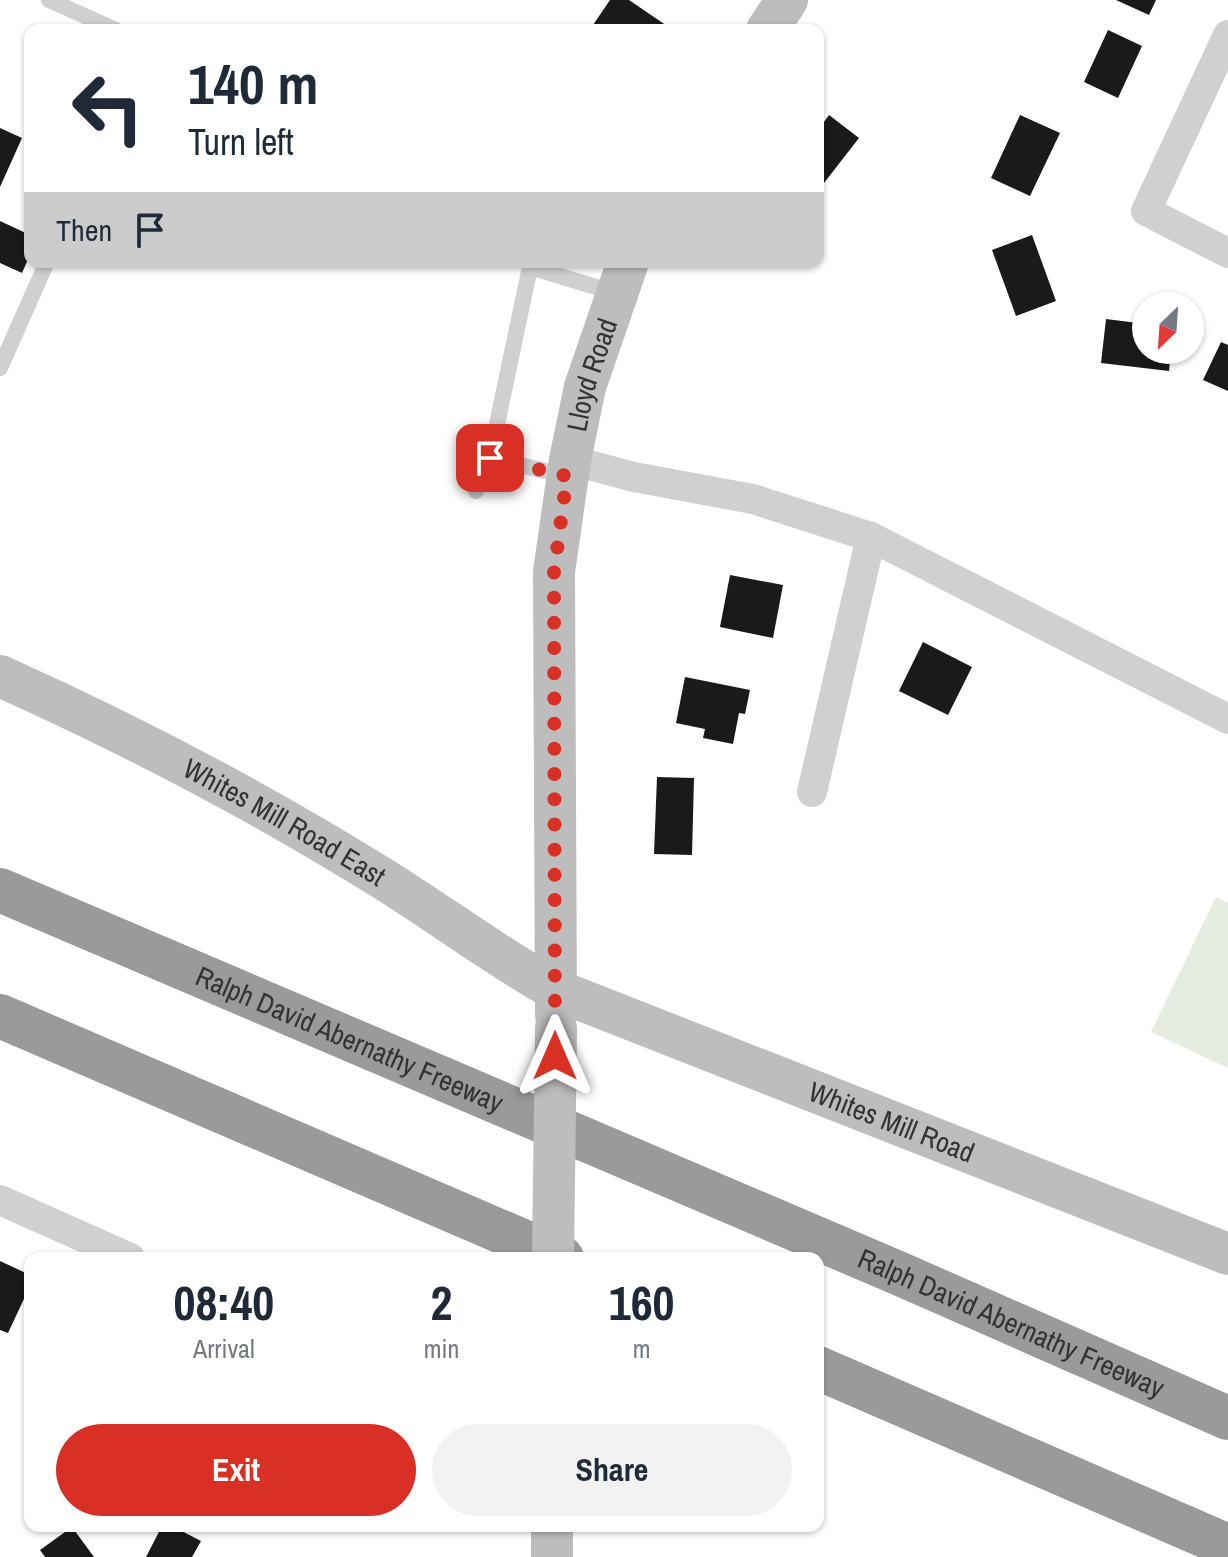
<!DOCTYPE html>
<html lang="en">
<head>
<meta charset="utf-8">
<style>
  :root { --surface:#fff; --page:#f2f2f3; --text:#1f2937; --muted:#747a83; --accent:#d93025 }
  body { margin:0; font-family:"Archivo Narrow",sans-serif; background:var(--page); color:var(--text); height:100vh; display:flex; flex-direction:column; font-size:30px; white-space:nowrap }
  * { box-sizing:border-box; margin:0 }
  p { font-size:26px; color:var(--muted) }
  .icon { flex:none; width:44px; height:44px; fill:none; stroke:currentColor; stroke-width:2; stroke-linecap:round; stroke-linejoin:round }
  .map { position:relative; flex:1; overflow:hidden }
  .drawer { position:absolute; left:24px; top:1252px; width:800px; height:280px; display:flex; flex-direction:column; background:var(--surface); border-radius:16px; box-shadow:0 2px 6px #0004 }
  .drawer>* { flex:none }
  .hud { position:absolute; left:24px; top:24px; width:800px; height:244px; border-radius:16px; box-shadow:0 2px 6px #0004; background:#fff; color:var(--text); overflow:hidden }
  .needle { width:52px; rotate:205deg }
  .fabs { position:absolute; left:1132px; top:292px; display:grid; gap:16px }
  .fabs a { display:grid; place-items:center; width:72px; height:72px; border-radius:50%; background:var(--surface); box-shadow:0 2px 6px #0004; font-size:40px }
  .pin { position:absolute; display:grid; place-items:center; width:68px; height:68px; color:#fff; margin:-34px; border-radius:16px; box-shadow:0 4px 12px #0006 }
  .me { position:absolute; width:88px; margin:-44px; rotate:0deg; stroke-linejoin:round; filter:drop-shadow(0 0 6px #0008) }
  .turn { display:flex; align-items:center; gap:28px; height:168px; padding:0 32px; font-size:36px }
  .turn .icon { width:104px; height:104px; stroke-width:2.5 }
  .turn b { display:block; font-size:56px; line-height:68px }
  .then { display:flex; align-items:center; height:76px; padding:0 32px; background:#0003; gap:16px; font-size:30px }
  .eta { display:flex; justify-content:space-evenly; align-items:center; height:136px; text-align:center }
  .eta b { font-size:48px; font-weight:800; line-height:56px }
  .primary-button { display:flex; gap:16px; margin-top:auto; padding:16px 32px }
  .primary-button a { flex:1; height:92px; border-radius:48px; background:var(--accent); color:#fff; font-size:32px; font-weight:800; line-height:92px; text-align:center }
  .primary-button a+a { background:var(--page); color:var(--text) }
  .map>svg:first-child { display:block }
  .green { fill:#e6ecdf }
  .building { fill:#1a1a1a }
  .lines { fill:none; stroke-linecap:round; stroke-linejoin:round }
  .lane { stroke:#d0d0d0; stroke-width:16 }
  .street { stroke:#d0d0d0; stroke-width:30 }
  .secondary { stroke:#bdbdbd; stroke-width:42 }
  .highway { stroke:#9a9a9a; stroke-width:44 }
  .secondary-bridge { stroke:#bdbdbd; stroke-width:42 }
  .route { stroke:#d93025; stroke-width:14; stroke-dasharray:0 25.2 }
  .labels { text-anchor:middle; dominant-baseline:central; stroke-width:8; stroke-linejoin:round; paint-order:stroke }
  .street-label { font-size:28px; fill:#333; stroke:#fff }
</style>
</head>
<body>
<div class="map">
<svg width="1228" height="1557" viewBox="0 0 1228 1557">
  <rect width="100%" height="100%" fill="#fff"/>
  <path class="green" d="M1216 897 1228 903V1068L1151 1032Z"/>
  <g class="building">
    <path d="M610 0H629L673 30H600L593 25Z"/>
    <path d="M1116 0H1156L1149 15Z"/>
    <path d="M1108 30 1142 46 1118 98 1084 82Z"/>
    <path d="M829 115 859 138 824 183 818 178V130Z"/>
    <path d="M1020 115 1060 133 1030 196 991 178Z"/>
    <path d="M0 128 22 138 0 187Z"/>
    <path d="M0 221 30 235V255L22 273 0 263Z"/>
    <path d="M1032 235 1056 301 1016 316 992 250Z"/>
    <path d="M1106 319 1146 324V350H1171L1169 371 1101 363Z"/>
    <path d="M1221 342 1228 345V391L1203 380Z"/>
    <path d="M730 575 783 585 773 638 720 627Z"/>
    <path d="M923 642 972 667 948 715 899 691Z"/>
    <path d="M685 677 750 690 745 714 739 713 733 744 703 738 705 729 676 723Z"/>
    <path d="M657 777 694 778 692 855 654 854Z"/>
    <path d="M0 1261 30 1275V1286L8 1333 0 1330Z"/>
    <path d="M162 1526H172L201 1541 192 1557H146Z"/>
    <path d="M72 1527 94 1557H45L40 1550Z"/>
  </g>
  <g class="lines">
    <g class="lane">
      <path d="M49 0 116 30"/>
      <path d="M530 267 616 293"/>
      <path d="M0 368 47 262"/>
      <path d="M490 458 567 476"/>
      <path d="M476 491 490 458 531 262"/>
    </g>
    <g class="street">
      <path d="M1228 35 1146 211 1228 253"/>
      <path d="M570 460 634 477 753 499 871 537 1228 719"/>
      <path d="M812 792 871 537"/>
      <path d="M0 1200 130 1258"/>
    </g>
    <g class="secondary">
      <path d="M767 30 787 0"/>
      <path id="s1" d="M0 676C129 734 256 800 377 875 437 912 494 955 556 990L1228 1254"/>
      <path id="s2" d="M556 1015 554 572 570 460 585 387 628 262"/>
      <path d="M552 1526V1557"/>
    </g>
    <g class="highway">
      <path id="s3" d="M0 890 898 1273 1228 1418"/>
      <path d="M0 1016 562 1258"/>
      <path d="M818 1368 1228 1546"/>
    </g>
    <path class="secondary-bridge" d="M553 1258 556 1028"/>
  </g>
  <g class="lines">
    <path class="route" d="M490 458 567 476 554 572 555 1056"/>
  </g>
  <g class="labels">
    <g class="street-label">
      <text stroke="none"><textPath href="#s2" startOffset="644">Lloyd Road</textPath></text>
      <text stroke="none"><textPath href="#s1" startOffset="320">Whites Mill Road East</textPath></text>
      <text stroke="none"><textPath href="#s3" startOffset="380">Ralph David Abernathy Freeway</textPath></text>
      <text stroke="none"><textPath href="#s1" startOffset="1000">Whites Mill Road</textPath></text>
      <text stroke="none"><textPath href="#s3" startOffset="1100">Ralph David Abernathy Freeway</textPath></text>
    </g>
  </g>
</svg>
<div class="fabs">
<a><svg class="needle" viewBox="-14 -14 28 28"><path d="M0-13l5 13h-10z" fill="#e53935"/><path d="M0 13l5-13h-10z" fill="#747a83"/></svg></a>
</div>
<div class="pin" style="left:490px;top:458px;background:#d93025"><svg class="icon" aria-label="arrive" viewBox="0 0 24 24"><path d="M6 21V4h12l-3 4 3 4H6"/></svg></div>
<svg class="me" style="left:555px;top:1056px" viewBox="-20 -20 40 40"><path d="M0-17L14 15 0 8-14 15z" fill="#d93025" stroke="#fff" stroke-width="4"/></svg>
<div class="hud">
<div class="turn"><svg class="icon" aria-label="left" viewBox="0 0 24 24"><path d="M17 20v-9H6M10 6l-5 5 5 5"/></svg><div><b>140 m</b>Turn left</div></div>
<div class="then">Then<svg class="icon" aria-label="arrive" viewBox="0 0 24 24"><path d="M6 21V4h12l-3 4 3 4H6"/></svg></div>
</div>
<section class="drawer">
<div class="eta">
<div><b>08:40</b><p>Arrival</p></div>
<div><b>2</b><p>min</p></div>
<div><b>160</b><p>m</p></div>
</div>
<div class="primary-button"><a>Exit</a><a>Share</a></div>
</section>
</div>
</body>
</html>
